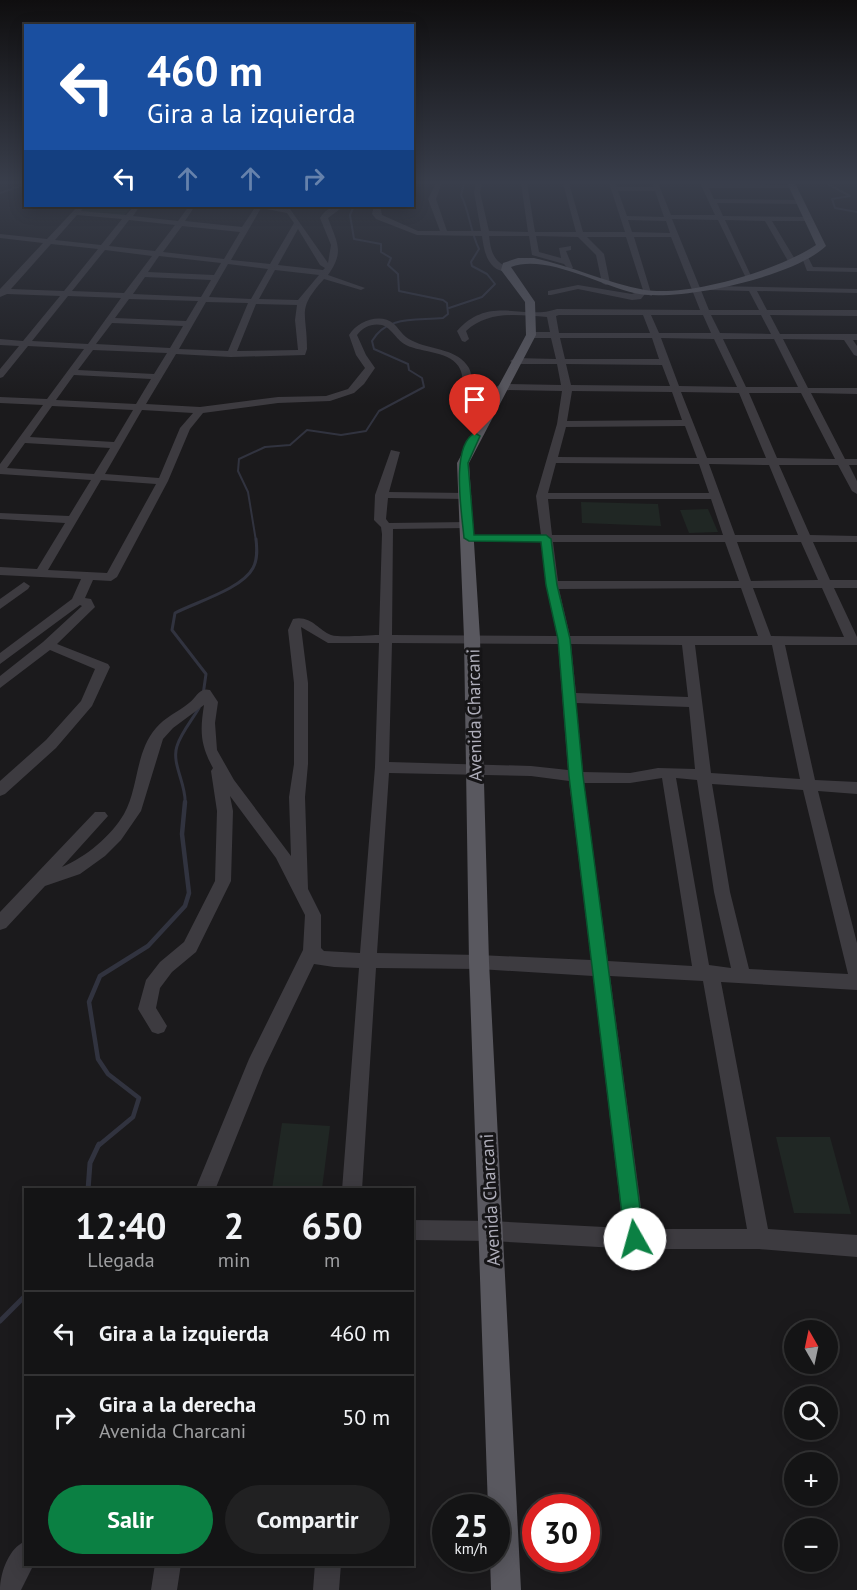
<!DOCTYPE html>
<html lang="es">
<head>
<meta charset="utf-8">
<style>
  :root { --surface:#141415; --page:#212122; --text:#f1f3f6; --muted:#9d9ea0; --line:#333334; --accent:#0b8043 }
  body { margin:0; font-family:"PT Sans",sans-serif; background:var(--page); color:var(--text); height:100vh; display:flex; flex-direction:column; font-size:22px; white-space:nowrap }
  * { box-sizing:border-box; margin:0 }
  p { font-size:20px; color:var(--muted) }
  .icon { flex:none; width:33px; height:33px; fill:none; stroke:currentColor; stroke-width:2; stroke-linecap:round; stroke-linejoin:round }
  .map { position:relative; flex:1; overflow:hidden }
  .details { position:absolute; left:24px; top:1188px; width:390px; height:378px; display:flex; flex-direction:column; background:var(--surface); border-radius:0px; box-shadow:0 3px 15px #0003,0 0 0 2px var(--line) }
  .details>* { flex:none }
  .hud { position:absolute; left:24px; top:24px; width:390px; height:183px; border-radius:0px; box-shadow:0 3px 15px #0003,0 0 0 2px var(--line); background:#1a4fa0; color:#fff; overflow:hidden }
  .needle { width:39px; rotate:351deg }
  .controls { position:absolute; left:784px; top:1320px; display:grid; gap:12px }
  .controls a { display:grid; place-items:center; width:54px; height:54px; border-radius:50%; background:var(--surface); box-shadow:0 3px 15px #0003,0 0 0 2px var(--line); font-size:30px }
  .speed { position:absolute; left:432px; top:1494px; display:flex; gap:12px; font-size:30px; font-weight:700; text-align:center }
  .speed>* { display:grid; place-content:center; width:78px; height:78px; border-radius:50%; background:var(--surface); box-shadow:0 3px 15px #0003,0 0 0 2px var(--line); line-height:1 }
  .speed small { font-size:15px; font-weight:400 }
  .speed .limit { border:9px solid #d22; background:#fff; color:#111 }
  .pin { position:absolute; display:grid; place-items:center; width:51px; height:51px; color:#fff; margin:-62px -26px; border-radius:50% 50% 50% 0; rotate:-45deg; box-shadow:0 0 6px #0007 }
  .pin .icon { rotate:45deg }
  .me { position:absolute; width:66px; margin:-33px; rotate:353deg; stroke-linejoin:round; filter:drop-shadow(0 0 4px #0008) }
  .turn { display:flex; align-items:center; gap:21px; height:126px; padding:0 24px; font-size:27px }
  .turn .icon { width:78px; height:78px; stroke-width:2.5 }
  .turn b { display:block; font-size:42px; line-height:51px }
  .lanes { display:flex; align-items:center; height:57px; padding:0 24px; background:#0003; justify-content:center; gap:30px; direction:ltr }
  .lanes .off { opacity:.35 }
  .eta { display:flex; justify-content:space-evenly; align-items:center; height:102px; text-align:center }
  .eta b { font-size:36px; font-weight:700; line-height:42px }
  .cta { display:flex; gap:12px; margin-top:auto; padding:12px 24px }
  .cta a { flex:1; height:69px; border-radius:36px; background:var(--accent); color:#fff; font-size:24px; font-weight:700; line-height:69px; text-align:center }
  .cta a+a { background:var(--page); color:var(--text) }
  ul { padding:0; list-style:none }
  li { display:flex; align-items:center; gap:18px; height:84px; padding:0 24px; border-top:2px solid var(--line) }
  li div { flex:1 }
  li b { display:block; font-size:22px }
  li em { font-style:normal }
  .map>svg:first-child { display:block }
  .green { fill:#202724 }
  .lines { fill:none; stroke-linecap:round; stroke-linejoin:round }
  .stream-far3 { stroke:#31333f; stroke-width:2 }
  .stream-far2 { stroke:#31333f; stroke-width:3 }
  .stream-far1 { stroke:#31333f; stroke-width:4.5 }
  .stream { stroke:#31333f; stroke-width:5 }
  .minor { fill:#3d3b40; fill-rule:evenodd }
  .major { fill:#59585f; fill-rule:evenodd }
  .route { fill:#0b8043; stroke:#07532c; stroke-width:1.5 }
  .labels { text-anchor:middle; dominant-baseline:central; stroke-width:6; stroke-linejoin:round; paint-order:stroke }
  .street-label { font-size:18px; fill:#afaeba; stroke:#161517 }
</style>
</head>
<body>
<div class="map">
<svg width="857" height="1590" viewBox="0 0 857 1590">
  <rect width="100%" height="100%" fill="#1b1a1c"/>
  <g class="green">
    <path d="M85 206H133L123 216 81 211Z"/>
    <path d="M581 502 658 504 661 526 582 523Z"/>
    <path d="M708 509 718 532 689 533 680 510Z"/>
    <path d="M282 1123 330 1126 322 1189H272Z"/>
    <path d="M776 1137H830L851 1214 794 1213Z"/>
  </g>
  <g class="lines">
    <g class="stream-far3">
      <path d="M826 183 850 196 832 199 835 208 857 212"/>
      <path d="M0 193 26 184"/>
      <path d="M449 308 482 297 495 284 487 274 472 266 471 262 479 249C470 231 470 213 461 195L464 183"/>
      <path d="M256 541 248 492 238 471 239 459 265 447 290 445 307 430 341 435 366 431 379 411 424 387 422 378 409 370 408 364 374 349 372 341C387 315 417 321 443 318L448 314 447 303 443 300 399 291 398 274 388 265 391 258 381 252V244L354 239 350 215 353 208 358 206"/>
    </g>
    <g class="stream-far2">
      <path d="M203 695 206 674 172 630 175 613C196 602 242 589 253 568 258 559 257 548 256 539"/>
      <path d="M185 804C187 785 171 764 177 746 181 733 192 720 199 708"/>
    </g>
    <path class="stream-far1" d="M98 1146 133 1117 139 1098 108 1074 98 1059 89 1002 100 976 148 946 185 906 189 893 182 834 185 802"/>
    <g class="stream">
      <path d="M88 1190 90 1163 99 1144"/>
      <path d="M0 1321 26 1295"/>
    </g>
    <g class="minor">
      <path d="M436 183H442L436 199 447 231H481L474 192 476 183H482L480 192 489 231 528 232 521 183H527L535 232H576L563 183H569L583 232H625L609 183H615L617 187H653L652 183H658L671 215H715L700 183 795 185 793 188H709L714 199 800 200 804 202 800 204 717 203 723 216 807 217 811 219 807 221H772L796 261 792 263 788 261 765 221 725 220 752 278 745 276 718 220 672 219 709 310H759L749 291 710 290V286H713L857 289V293L757 291 767 310H857V316L770 315 780 334H857V340H853L857 346V356L854 355 844 340 783 339 808 388H857V394L811 393 845 459H857V465H849L857 481V494L852 491 838 465H779L810 535 857 536V542H813L830 580H857V588H834L857 637V645H785L815 780 857 782V794L818 791 857 943V990L721 982 768 1229 857 1235V1257L759 1249H635L491 1241 412 1240V1220L491 1221 623 1228 593 976 479 969 376 968 362 1190H342L359 968 334 967 314 964 264 1068 215 1190H195L249 1059 303 950 305 915 276 858 230 796 233 811 231 881 196 952 172 972 160 988 156 1008 167 1026 164 1032 158 1034 152 1032 138 1009 146 980 160 962 184 942 215 881 217 811 211 771 213 768C200 744 200 731 204 705L173 728 163 739 141 811 121 840 105 856 80 874 45 886 6 928 0 930V912L95 812H105L108 816 62 867C86 857 111 836 124 814 139 787 135 752 156 728 165 717 178 712 189 703 197 697 199 687 210 690L218 702 215 723 217 750 234 780 291 856 289 797 294 764V683L288 630 293 619C311 615 318 630 331 635 341 638 367 635 379 635L382 534 381 527 374 520 375 495 391 450 400 452 389 492 466 493 472 496 466 499 388 498 386 519 389 523 468 522 474 525 468 528 393 529 392 635 557 636 546 585 541 542 469 541 463 538 469 535H541L536 496 557 424 562 391 501 390 496 387 501 384 561 385 557 364H515L510 361 515 358 556 359 551 338H531L527 335 531 332H550L547 317C518 315 489 310 466 331L469 339 465 342 462 341 457 331C490 294 523 321 557 309L700 310 671 237H634L652 296 645 294 641 299 632 300 578 289 551 295H548V291L578 285 632 294 643 290 626 237H587L604 254 610 283 606 285 602 283 596 255 578 237 536 236 539 252 561 258 559 248 571 246V250L566 251 573 268 569 270 564 264 532 255 529 236H489C491 252 493 261 509 268V272C488 272 484 252 482 236L417 235 376 219 372 214 374 206H380L382 215 418 231H440L428 199ZM618 191H655L664 217 627 216ZM628 220 666 221 670 233 632 232ZM559 315H643L650 333H559L556 316ZM651 315H703L711 333H659ZM711 315H761L771 334 720 333ZM560 338H652L659 359H565ZM661 338 714 339 737 387 679 386ZM723 339H774L798 387H746ZM566 364 662 365 670 386 571 385ZM572 391 672 392 682 420 567 421ZM681 392 739 393 766 458H707ZM749 393H801L835 459 777 458ZM685 426 697 458 558 457 566 427ZM556 463 699 464 709 493H548ZM709 464 769 465 798 535H735ZM548 499H711L723 535H552ZM553 542H725L739 581H558ZM737 542H801L818 580 751 581ZM741 588 758 636H570L559 589ZM753 588H822L844 637 771 636ZM301 627 328 643H379L375 767 360 953 324 951 321 948V915L308 889 305 797 308 764V683ZM392 643 558 644 568 770 531 766 389 762ZM571 644 682 645 688 697 576 693ZM695 645H772L800 779 711 773ZM576 703 689 707 695 769 658 768 630 773 583 772ZM389 773 531 776 569 781 591 960 479 955 377 953ZM662 778 692 966 608 961 584 783H630ZM676 778 697 780 714 892 731 968 709 965ZM712 784 803 790 848 974 749 969 730 892ZM610 976 703 981 747 1229H644Z"/>
      <path d="M78 206H85L81 211 126 215 134 206H140L133 216 178 221 189 206H195L185 221 242 227 256 206 290 209 328 263 331 245 320 218C326 209 333 205 344 206L328 218C337 243 345 251 328 275L365 288 361 290 324 279C296 310 307 311 307 349L305 355 231 357 176 354 146 404 200 407 278 397 326 396 348 389 365 368 356 355 349 335C357 322 380 312 394 324 401 331 404 338 415 342 433 350 458 349 469 368 475 380 469 396 470 409L490 419 481 421 460 411C459 398 466 381 460 369 452 351 422 353 406 345 397 341 391 327 382 325 372 323 363 327 357 335L366 355 375 368 364 384 354 393 330 401 278 403 203 413 190 429 168 481 117 577 111 581 93 580 85 598 91 599 95 607 57 644 108 664 110 667 92 706 56 748 5 794 0 796V781L46 740 81 701 95 669 50 650 0 688V676L43 642 82 606 80 605 0 664V653L72 599 81 579 0 575V567L37 569 65 523 0 519V513L69 516 91 480 0 474V464L43 405 0 403V397L47 399 84 349 28 346 3 377 0 378V369L19 346 0 345V339L23 341 60 296 7 294 0 297V289L43 243 0 238V234L47 239ZM261 208 287 213 294 223 270 264 231 260ZM77 215 122 219 101 245 55 240ZM129 220 175 225 155 251 109 246ZM182 226 240 232 224 259 163 252ZM298 229 320 265 325 268 323 270 278 265ZM51 244 98 249 64 291 11 289ZM105 250 152 256 124 293 72 291ZM159 256 221 263 214 275 148 272ZM228 264 268 269 251 299 209 297ZM275 270 319 275 298 300 259 299ZM145 277 211 280 201 297 133 294ZM68 296 121 298 88 344 32 341ZM129 299 198 301 186 321 115 318ZM206 302 248 303 228 351 179 349ZM256 304 297 305 295 320 298 350 237 351ZM112 323 183 326 170 348 96 344ZM93 350 167 353 154 374 78 370ZM74 375 151 379 136 404 56 400ZM52 406 133 410 114 442 30 437ZM142 410 193 413 180 428 159 478 105 474ZM25 443 110 448 94 474 7 468ZM101 480 156 484 107 573 48 570Z"/>
      <path d="M801 255H807L813 267 857 268V272L807 271Z"/>
      <path d="M24 582 30 586 28 589 0 609V599Z"/>
      <path d="M26 1541V1564H34L21 1590H0C0 1573 9 1547 26 1541Z"/>
      <path d="M155 1564H181L177 1590H151Z"/>
      <path d="M315 1564H341L339 1590H313Z"/>
    </g>
    <path class="major" d="M787 183H795L826 246C794 277 677 303 634 293 599 285 546 254 511 267L535 302 536 335 469 463 480 638 489 962 521 1590H491L490 1558H496V1508H488L469 962 464 638 457 463 526 335 525 302 501 270 503 263 518 258H534C572 266 607 283 645 290 689 297 779 270 816 245Z"/>
  </g>
  <linearGradient id="sky" x2="0" y2="1"><stop stop-color="#0f0e0f"/><stop offset="0.45" stop-color="#393e4b"/><stop offset="1" stop-color="#393e4b" stop-opacity="0"/></linearGradient>
  <rect width="857" height="405" fill="url(#sky)"/>
  <path class="route" d="M475 433 480 436 468 463 474 535H546L551 539 557 585 570 639 583 776 644 1239 642 1246 635 1249 628 1246 625 1239 569 776 558 639 546 585 541 542 469 541 464 538C462 514 450 445 475 433Z"/>
  <g class="labels">
    <g class="street-label">
      <text transform="translate(474 715) rotate(-91)">Avenida Charcani</text>
      <text transform="translate(490 1200) rotate(-93)">Avenida Charcani</text>
    </g>
  </g>
</svg>
<div class="controls">
<a><svg class="needle" viewBox="-14 -14 28 28"><path d="M0-13l5 13h-10z" fill="#e53935"/><path d="M0 13l5-13h-10z" fill="#9d9ea0"/></svg></a>
<a><svg class="icon" aria-label="search" viewBox="0 0 24 24"><circle cx="10" cy="10" r="6"/><path d="M15 15l6 6"/></svg></a>
<a>+</a>
<a>−</a>
</div>
<div class="speed"><div>25<small>km/h</small></div><div class="limit">30</div></div>
<div class="pin" style="left:475px;top:436px;background:#d93025"><svg class="icon" aria-label="arrive" viewBox="0 0 24 24"><path d="M6 21V4h12l-3 4 3 4H6"/></svg></div>
<svg class="me" style="left:635px;top:1239px" viewBox="-20 -20 40 40"><circle r="19" fill="#fff"/><path d="M0-13L10 11 0 6-10 11z" fill="#0b8043"/></svg>
<div class="hud">
<div class="turn"><svg class="icon" aria-label="left" viewBox="0 0 24 24"><path d="M17 20v-9H6M10 6l-5 5 5 5"/></svg><div><b>460 m</b>Gira a la izquierda</div></div>
<div class="lanes"><svg class="icon" aria-label="left" viewBox="0 0 24 24"><path d="M17 20v-9H6M10 6l-5 5 5 5"/></svg><svg class="icon off" aria-label="ahead" viewBox="0 0 24 24"><path d="M12 20V5M6 11l6-6 6 6"/></svg><svg class="icon off" aria-label="ahead" viewBox="0 0 24 24"><path d="M12 20V5M6 11l6-6 6 6"/></svg><svg class="icon off" aria-label="right" viewBox="0 0 24 24"><path d="M7 20v-9h11M14 6l5 5-5 5"/></svg></div>
</div>
<section class="details">
<div class="eta">
<div><b>12:40</b><p>Llegada</p></div>
<div><b>2</b><p>min</p></div>
<div><b>650</b><p>m</p></div>
</div>
<ul>
<li><svg class="icon" aria-label="left" viewBox="0 0 24 24"><path d="M17 20v-9H6M10 6l-5 5 5 5"/></svg><div><b>Gira a la izquierda</b></div><em>460 m</em></li>
<li><svg class="icon" aria-label="right" viewBox="0 0 24 24"><path d="M7 20v-9h11M14 6l5 5-5 5"/></svg><div><b>Gira a la derecha</b><p>Avenida Charcani</p></div><em>50 m</em></li>
</ul>
<div class="cta"><a>Salir</a><a>Compartir</a></div>
</section>
</div>
</body>
</html>
